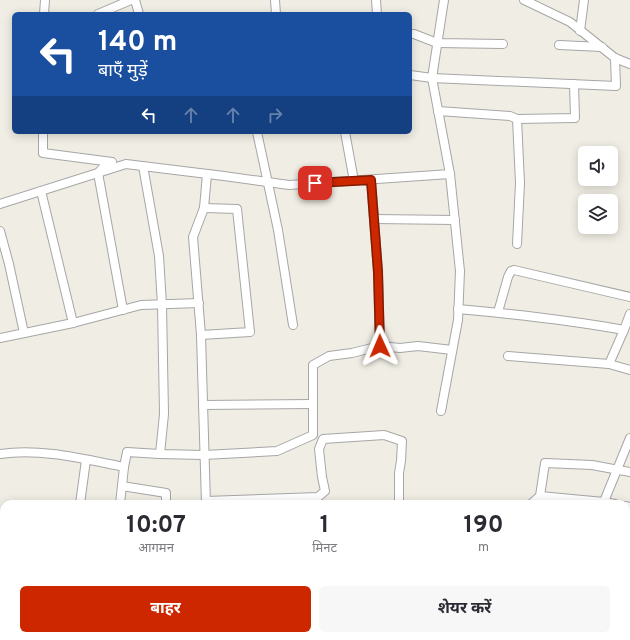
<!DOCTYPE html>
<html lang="hi">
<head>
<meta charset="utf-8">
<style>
  :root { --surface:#fff; --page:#f7f7f7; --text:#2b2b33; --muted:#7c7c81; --accent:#cd2700 }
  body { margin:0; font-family:Overpass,"Noto Sans Devanagari",sans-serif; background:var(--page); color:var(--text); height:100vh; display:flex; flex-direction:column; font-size:15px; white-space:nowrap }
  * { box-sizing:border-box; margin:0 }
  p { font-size:13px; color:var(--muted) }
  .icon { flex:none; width:22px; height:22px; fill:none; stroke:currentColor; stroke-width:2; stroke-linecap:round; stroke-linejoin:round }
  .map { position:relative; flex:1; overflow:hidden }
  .details { position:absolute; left:0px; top:500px; width:630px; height:140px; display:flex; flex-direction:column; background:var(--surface); border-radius:12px 12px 0 0; box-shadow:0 2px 10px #0003 }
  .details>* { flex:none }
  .top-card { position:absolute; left:12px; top:12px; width:400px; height:122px; border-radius:6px; box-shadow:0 2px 10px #0003; background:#1a4fa0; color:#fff; overflow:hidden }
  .tools { position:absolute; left:578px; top:146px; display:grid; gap:8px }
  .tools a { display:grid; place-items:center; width:40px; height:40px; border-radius:6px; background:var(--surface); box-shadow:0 2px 10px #0003; font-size:20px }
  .pin { position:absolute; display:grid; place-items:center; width:34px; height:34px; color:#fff; margin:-17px; border-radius:8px; box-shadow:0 2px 6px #0006 }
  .me { position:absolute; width:44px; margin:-22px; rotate:359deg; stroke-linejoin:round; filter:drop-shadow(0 0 3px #0008) }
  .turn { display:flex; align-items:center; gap:14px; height:84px; padding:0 20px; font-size:18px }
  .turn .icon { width:52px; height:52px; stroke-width:2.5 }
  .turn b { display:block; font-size:28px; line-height:34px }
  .lanes { display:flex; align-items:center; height:38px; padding:0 20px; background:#0003; justify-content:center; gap:20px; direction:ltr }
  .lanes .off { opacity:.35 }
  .eta { display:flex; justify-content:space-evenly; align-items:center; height:68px; text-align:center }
  .eta b { font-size:24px; font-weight:700; line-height:28px }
  .cta { display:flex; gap:8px; margin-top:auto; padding:8px 20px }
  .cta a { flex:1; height:46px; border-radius:6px; background:var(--accent); color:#fff; font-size:16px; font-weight:700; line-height:46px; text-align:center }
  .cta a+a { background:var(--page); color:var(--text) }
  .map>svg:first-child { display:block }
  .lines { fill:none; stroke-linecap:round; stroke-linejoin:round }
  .minor-casing { stroke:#a6a6a6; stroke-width:10 }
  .tertiary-casing { stroke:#a6a6a6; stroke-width:12 }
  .trunk-casing { stroke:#e21e3c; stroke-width:15 }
  .minor { stroke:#fff; stroke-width:8 }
  .tertiary { stroke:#fff; stroke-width:10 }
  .trunk { stroke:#f4b892; stroke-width:13 }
  .route-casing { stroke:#851900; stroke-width:10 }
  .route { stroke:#cd2700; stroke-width:7 }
</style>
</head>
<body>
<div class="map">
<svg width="630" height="640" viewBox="0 0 630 640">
  <rect width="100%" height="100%" fill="#f0eee4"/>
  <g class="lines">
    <g class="minor-casing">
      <g id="minor">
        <path d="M135 0 139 14"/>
        <path d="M275 0 276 14"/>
        <path d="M376 0 377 14"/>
        <path d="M524 0 570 22 615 58 630 64"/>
        <path d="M44 14 45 0"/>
        <path d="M98 14 131 0"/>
        <path d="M580 31 584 0"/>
        <path d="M410 34H414L437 43 503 44"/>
        <path d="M559 45 602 47"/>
        <path d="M410 75 432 78 616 86 615 58"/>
        <path d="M438 111 510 116 517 119 575 118 574 84"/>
        <path d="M517 119 520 183 517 244"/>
        <path d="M43 132V153L112 162"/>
        <path d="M257 132 278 230 293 325"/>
        <path d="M345 132 354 181"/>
        <path d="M108 162 98 173 123 310"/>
        <path d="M143 166 159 256 162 305 164 414 160 454"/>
        <path d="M371 180 378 272 380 346"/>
        <path d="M41 191 73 323"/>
        <path d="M0 204 126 164 224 176 289 185 450 174 432 78 444 0"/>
        <path d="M374 219 455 220"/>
        <path d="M0 231 9 264 24 333"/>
        <path d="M458 309C514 314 569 320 624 330L630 314"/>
        <path d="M498 312 508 277 511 271 514 270 630 297"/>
        <path d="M624 330 609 364 630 370"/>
        <path d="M201 335 250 332 237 209 204 208"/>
        <path d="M0 338 73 323 141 305 199 303"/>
        <path d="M508 356 609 364"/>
        <path d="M203 405 313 404"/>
        <path d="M441 411 458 320 460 271 450 174"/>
        <path d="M0 454C41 448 83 459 124 467L127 452 160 454 204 455 277 451 313 435V365L329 356 352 353 380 346 400 348 418 346 452 350"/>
        <path d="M122 486 166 493V504"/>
        <path d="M540 496 545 463 592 465 630 472"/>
        <path d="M206 501 318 497 325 491 322 477 319 449 323 439 384 435 402 441 401 461 399 473V504"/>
        <path d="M80 504 86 460"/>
        <path d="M120 504 124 467"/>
        <path d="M206 504 201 335 193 237 204 208 207 174"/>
        <path d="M531 504 540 496 604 502 615 504"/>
        <path d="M603 504 630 438"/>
        <path d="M626 506 630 507"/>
        <path d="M626 543 630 544"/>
        <path d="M626 580 630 581"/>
        <path d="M626 618 630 619"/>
        <path d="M204 636V640"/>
        <path d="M520 636 521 640"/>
        <path d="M546 640 548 636"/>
      </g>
    </g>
    <g class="tertiary-casing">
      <path id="tertiary" d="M30 636 31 640"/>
    </g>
    <g class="trunk-casing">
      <g id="trunk">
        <path d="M0 555 4 573"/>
        <path d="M0 599 4 617"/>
        <path d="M8 636 9 640"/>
        <path d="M18 636 19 640"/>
      </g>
    </g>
    <use href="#minor" class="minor"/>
    <use href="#tertiary" class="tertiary"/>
    <use href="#trunk" class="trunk"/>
  </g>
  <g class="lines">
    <g class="route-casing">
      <path id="route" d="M315 183 371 180 378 272 380 346"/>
    </g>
    <use href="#route" class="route"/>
  </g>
</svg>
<div class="tools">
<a><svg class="icon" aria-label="sound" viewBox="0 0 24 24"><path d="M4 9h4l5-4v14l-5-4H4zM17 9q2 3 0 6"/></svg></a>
<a><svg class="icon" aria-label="layers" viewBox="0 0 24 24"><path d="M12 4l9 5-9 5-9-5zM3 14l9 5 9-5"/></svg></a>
</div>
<div class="pin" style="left:315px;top:183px;background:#d93025"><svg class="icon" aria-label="arrive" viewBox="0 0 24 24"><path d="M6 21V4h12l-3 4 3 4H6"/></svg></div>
<svg class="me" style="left:380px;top:346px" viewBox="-20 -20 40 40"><path d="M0-17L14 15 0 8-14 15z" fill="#cd2700" stroke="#fff" stroke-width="4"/></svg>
<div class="top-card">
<div class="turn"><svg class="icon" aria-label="left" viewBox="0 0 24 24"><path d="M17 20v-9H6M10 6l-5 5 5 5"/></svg><div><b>140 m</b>बाएँ मुड़ें</div></div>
<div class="lanes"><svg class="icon" aria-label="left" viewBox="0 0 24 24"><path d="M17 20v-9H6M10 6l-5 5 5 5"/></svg><svg class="icon off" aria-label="ahead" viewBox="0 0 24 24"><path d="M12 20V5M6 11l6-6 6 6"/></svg><svg class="icon off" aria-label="ahead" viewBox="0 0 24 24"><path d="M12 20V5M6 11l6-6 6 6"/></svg><svg class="icon off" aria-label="right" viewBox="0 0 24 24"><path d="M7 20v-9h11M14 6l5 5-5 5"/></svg></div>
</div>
<section class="details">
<div class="eta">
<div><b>10:07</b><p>आगमन</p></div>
<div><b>1</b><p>मिनट</p></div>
<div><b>190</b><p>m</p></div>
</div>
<div class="cta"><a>बाहर</a><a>शेयर करें</a></div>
</section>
</div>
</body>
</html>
